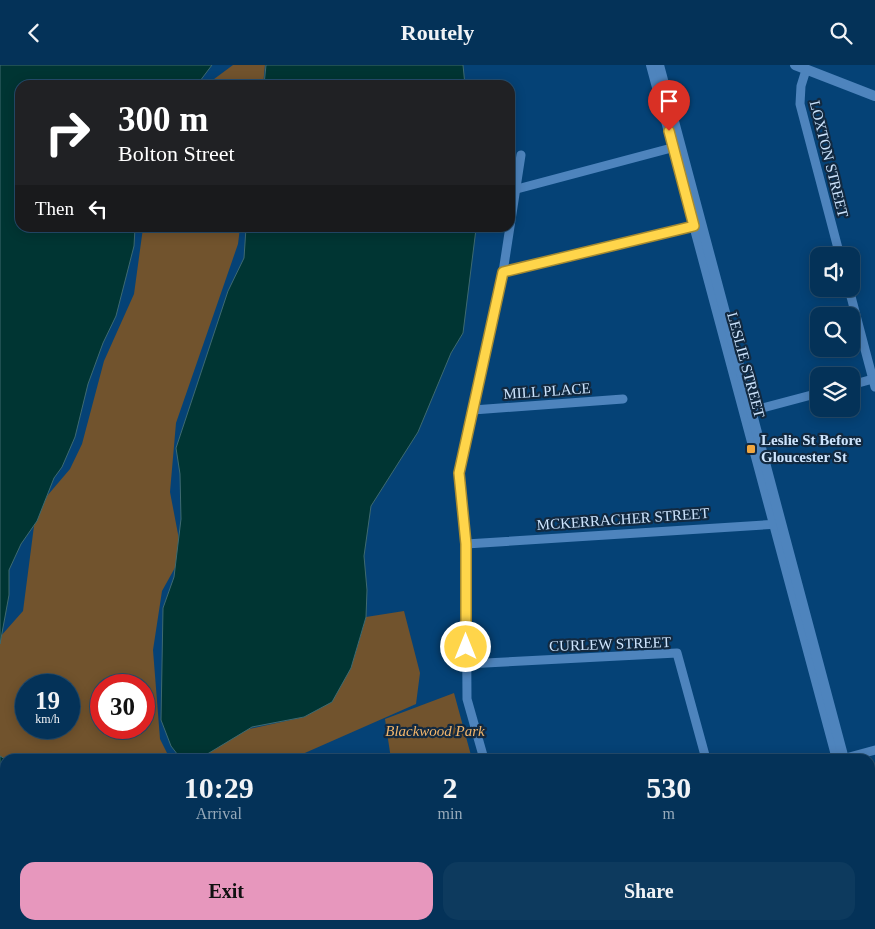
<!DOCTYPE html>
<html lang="en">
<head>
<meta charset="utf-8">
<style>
  :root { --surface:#043258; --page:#0d3a5e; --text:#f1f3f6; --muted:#97aaba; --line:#254d6e; --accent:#e797bd }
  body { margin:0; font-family:"Times New Roman",serif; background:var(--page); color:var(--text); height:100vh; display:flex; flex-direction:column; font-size:19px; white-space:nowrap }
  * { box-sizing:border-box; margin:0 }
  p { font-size:16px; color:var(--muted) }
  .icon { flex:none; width:28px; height:28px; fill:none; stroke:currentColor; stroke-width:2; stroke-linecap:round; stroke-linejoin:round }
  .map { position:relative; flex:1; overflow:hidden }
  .sheet { position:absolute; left:0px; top:689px; width:875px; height:176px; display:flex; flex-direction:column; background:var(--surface); border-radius:15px 15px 0 0; box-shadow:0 2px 12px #0003,0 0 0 1px var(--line) }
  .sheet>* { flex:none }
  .hud { position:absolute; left:15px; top:15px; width:500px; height:152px; border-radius:15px; box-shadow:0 2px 12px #0003,0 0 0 1px var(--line); background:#202124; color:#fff; overflow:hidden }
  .tools { position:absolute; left:810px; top:182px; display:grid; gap:10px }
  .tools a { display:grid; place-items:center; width:50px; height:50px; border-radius:10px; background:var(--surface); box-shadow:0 2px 12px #0003,0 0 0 1px var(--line); font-size:25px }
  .speed { position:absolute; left:15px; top:609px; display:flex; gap:10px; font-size:25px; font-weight:700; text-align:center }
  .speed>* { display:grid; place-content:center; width:65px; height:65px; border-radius:50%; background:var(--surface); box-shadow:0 2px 12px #0003,0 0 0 1px var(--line); line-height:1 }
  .speed small { font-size:12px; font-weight:400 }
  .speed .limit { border:8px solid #d22; background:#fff; color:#111 }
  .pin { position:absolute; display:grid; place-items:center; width:42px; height:42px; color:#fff; margin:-51px -21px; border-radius:50% 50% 50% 0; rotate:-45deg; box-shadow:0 0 5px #0007 }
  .pin .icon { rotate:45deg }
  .me { position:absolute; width:55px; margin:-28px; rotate:0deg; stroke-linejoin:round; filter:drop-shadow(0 0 4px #0008) }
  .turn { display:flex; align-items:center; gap:18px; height:105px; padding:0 20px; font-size:22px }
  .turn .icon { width:65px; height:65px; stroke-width:2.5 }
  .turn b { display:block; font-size:35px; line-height:42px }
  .then { display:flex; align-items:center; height:48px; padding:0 20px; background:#0003; gap:10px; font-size:19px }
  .eta { display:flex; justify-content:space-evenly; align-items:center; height:85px; text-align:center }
  .eta b { font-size:30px; font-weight:600; line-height:35px }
  .button { display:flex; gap:10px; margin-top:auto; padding:10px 20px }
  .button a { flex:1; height:58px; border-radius:15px; background:var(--accent); color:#111; font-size:20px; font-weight:600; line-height:58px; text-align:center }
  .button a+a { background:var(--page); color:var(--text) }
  header { display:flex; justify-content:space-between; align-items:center; height:65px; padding:0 20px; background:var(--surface); font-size:22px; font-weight:600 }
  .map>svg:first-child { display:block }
  .green { fill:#71532d; fill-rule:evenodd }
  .water { fill:#003533; stroke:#3e6a70 }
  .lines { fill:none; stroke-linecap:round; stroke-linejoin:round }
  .minor { stroke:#4e84bd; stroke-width:9 }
  .tertiary { stroke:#4e84bd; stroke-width:10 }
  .route-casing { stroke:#a68a30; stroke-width:12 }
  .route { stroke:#ffd54a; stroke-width:9 }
  .poi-dot { fill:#f0a63f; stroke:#122940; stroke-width:2 }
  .labels { text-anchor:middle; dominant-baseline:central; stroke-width:4.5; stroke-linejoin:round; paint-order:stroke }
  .street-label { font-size:15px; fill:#cde4fd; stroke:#122940 }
  .poi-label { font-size:15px; font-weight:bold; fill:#cde4fd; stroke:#122940; text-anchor:start }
  .park-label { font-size:15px; font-style:italic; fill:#f1b56b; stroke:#122940 }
</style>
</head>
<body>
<header><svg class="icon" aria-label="back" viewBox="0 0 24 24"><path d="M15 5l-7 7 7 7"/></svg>Routely<svg class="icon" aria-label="search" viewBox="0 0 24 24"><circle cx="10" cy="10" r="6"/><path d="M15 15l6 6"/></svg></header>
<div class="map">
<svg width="875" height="864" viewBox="0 0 875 864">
  <rect width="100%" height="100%" fill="#054276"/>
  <g class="green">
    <path d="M233 0H265L263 20H206Z"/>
    <path d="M143 163H240L238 179 176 358 170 427 182 490 162 526 153 585 160 674 170 694H5V697L0 694V572L23 546 34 461 47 431 70 404 82 379 104 296 134 229ZM26 620H69V662H26ZM101 620H144V662H101Z"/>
    <path d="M404 546 420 608 416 639 298 691 199 694 240 666 304 652 322 642 354 593 366 552Z"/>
    <path d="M454 628 472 694H391L385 654Z"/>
    <path d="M0 778 5 782V860H28L23 864H0Z"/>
    <path d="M448 860H518L519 864H450Z"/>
  </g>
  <g class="water">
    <path d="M0 0H212L197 20H20V162L135 163 134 181 116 251 103 278 88 319 75 372 62 402 54 413 37 456 21 479 9 505V530L0 579Z"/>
    <path d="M266 0H463L465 20H264Z"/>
    <path d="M246 163 476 164 463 268 451 288 418 367 371 441 364 491 367 525 366 552 351 603 332 637 304 652 252 662 199 694H181L171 681 161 655 163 543 174 512 181 454 180 409 176 383 228 226 244 193Z"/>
    <path d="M0 691 5 694V777L0 772Z"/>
    <path d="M79 860H288L300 864H81Z"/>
  </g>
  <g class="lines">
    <g class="minor">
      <path d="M806 5 801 21 800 39 840 191"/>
      <path d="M517 124 679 81"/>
      <path d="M503 207 700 159"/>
      <path d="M849 224 875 322"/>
      <path d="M851 320 873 314"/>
      <path d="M473 345 623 334"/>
      <path d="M747 347 819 328"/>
      <path d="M466 479 779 459"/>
      <path d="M466 599 677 588 706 694"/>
      <path d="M484 694 467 634 466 479 459 407 503 207 521 90"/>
      <path d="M842 694 875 685"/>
      <path d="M436 860 439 864"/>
    </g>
    <g class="tertiary">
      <path d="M651 0 837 694"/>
      <path d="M659 0 844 694"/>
      <path d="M795 0 875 31"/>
      <path d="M870 790 875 807"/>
      <path d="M870 810 875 826"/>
    </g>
  </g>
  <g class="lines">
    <g class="route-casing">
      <path id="route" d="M466 582V479L459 408 503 207 694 161 669 66"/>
    </g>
    <use href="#route" class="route"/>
  </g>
  <rect class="poi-dot" x="746" y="379" width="10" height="10" rx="2.5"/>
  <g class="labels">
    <g class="street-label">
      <text transform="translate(829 94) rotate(76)">LOXTON STREET</text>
      <text transform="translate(746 300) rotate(75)">LESLIE STREET</text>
      <text transform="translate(547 326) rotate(-4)">MILL PLACE</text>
      <text transform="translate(623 454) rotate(-4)">MCKERRACHER STREET</text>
      <text transform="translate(610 579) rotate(-2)">CURLEW STREET</text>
    </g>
    <g class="poi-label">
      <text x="761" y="375">Leslie St Before<tspan x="761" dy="17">Gloucester St</tspan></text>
    </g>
    <g class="park-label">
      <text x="435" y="666">Blackwood Park</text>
    </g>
  </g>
</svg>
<div class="tools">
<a><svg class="icon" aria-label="sound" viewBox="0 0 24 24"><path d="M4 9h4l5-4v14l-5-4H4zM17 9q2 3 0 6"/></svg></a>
<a><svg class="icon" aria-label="search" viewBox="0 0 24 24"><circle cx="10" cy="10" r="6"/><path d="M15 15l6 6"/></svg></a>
<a><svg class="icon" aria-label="layers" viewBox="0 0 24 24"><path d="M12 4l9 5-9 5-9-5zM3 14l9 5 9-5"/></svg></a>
</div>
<div class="speed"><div>19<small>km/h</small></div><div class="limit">30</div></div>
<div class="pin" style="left:669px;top:66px;background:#d93025"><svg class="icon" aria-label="arrive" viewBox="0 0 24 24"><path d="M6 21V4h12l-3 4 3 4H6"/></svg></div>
<svg class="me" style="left:466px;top:582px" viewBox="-20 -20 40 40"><circle r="17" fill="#ffd54a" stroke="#fff" stroke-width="3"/><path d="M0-11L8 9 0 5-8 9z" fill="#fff"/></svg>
<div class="hud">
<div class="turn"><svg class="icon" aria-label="right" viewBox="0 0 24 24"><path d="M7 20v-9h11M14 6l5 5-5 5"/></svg><div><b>300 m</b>Bolton Street</div></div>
<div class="then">Then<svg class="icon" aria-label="left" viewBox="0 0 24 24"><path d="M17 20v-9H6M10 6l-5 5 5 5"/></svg></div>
</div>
<section class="sheet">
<div class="eta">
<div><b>10:29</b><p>Arrival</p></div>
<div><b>2</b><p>min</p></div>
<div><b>530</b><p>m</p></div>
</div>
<div class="button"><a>Exit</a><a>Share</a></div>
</section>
</div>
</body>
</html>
